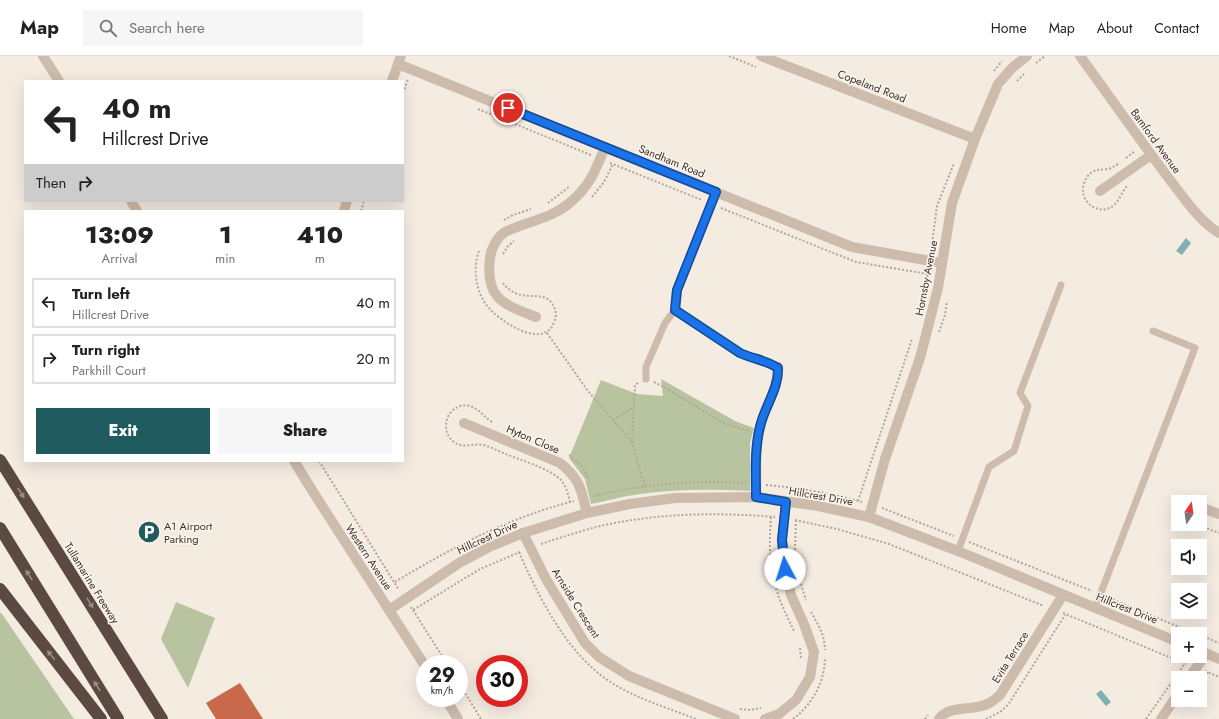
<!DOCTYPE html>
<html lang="en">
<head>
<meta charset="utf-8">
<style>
  :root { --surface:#fff; --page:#f6f6f6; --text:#222; --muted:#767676; --line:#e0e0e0; --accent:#1f5a5e }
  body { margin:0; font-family:Jost,sans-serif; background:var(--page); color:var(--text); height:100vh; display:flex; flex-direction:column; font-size:15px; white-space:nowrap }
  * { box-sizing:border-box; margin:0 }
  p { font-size:13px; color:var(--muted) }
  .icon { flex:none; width:22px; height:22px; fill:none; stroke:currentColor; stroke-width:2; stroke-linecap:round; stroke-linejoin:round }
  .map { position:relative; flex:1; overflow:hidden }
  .panel { position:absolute; left:24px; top:154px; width:380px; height:252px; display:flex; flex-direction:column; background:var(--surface); border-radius:0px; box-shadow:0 4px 16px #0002 }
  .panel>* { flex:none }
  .guide { position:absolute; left:24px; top:24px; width:380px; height:122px; border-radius:0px; box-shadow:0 4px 16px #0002; background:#fff; color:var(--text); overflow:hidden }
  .needle { width:26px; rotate:13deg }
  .tools { position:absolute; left:1171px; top:439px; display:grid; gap:8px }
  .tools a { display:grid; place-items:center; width:36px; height:36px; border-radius:0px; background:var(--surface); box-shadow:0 4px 16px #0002; font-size:20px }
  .speed { position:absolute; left:416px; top:599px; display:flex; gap:8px; font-size:20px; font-weight:700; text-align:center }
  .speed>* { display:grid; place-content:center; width:52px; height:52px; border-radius:50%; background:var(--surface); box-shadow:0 4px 16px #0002; line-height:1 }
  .speed small { font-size:10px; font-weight:400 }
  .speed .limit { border:6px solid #d22; background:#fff; color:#111 }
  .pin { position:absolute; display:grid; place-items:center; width:34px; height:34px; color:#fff; margin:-17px; border:2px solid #fff; border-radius:50%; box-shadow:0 1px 4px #0007 }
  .me { position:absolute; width:44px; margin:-22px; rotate:355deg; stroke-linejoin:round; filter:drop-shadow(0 0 3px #0008) }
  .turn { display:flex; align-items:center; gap:14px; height:84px; padding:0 12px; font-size:18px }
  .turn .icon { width:52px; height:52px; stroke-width:2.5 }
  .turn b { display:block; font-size:28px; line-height:34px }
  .then { display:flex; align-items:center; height:38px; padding:0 12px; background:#0003; gap:8px; font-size:15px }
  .eta { display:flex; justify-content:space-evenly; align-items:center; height:68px; text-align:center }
  .eta b { font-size:24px; font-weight:800; line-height:28px }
  .button { display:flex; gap:8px; margin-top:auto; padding:8px 12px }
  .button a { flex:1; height:46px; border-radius:0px; background:var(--accent); color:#fff; font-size:16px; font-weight:800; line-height:46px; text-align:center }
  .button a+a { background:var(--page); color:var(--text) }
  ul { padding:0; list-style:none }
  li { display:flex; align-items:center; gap:12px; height:50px; margin:0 8px 6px; padding:0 4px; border:2px solid var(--line); border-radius:0px }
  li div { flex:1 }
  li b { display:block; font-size:15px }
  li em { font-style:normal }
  header { display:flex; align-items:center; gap:24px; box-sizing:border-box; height:56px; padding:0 20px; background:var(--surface); border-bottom:1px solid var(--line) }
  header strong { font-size:19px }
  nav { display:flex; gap:22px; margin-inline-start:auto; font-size:14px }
  .search { width:280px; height:36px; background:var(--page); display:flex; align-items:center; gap:10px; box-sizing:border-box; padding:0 14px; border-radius:0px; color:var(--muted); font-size:15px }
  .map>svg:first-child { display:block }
  .green { fill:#b8c4a0 }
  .water { fill:#7fb0b2 }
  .building { fill:#c8694b }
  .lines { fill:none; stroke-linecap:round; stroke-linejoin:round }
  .path { stroke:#b9a596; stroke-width:2; stroke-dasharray:2 2; stroke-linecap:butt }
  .lane { stroke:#cdbbac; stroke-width:7 }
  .street { stroke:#cdbbac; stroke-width:10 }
  .highway { stroke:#5c4a42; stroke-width:12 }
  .oneway { fill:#9c8e87 }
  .route-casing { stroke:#114b97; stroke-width:10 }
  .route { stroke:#1a73e8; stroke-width:7 }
  .labels { text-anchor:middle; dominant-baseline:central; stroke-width:3; stroke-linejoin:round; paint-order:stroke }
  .street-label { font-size:11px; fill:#3b302b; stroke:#fbf5ee }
  .poi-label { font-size:11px; fill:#3b302b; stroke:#fbf5ee; text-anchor:start }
</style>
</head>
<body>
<header>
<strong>Map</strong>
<div class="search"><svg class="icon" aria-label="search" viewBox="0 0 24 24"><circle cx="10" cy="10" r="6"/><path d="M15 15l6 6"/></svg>Search here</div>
<nav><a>Home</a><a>Map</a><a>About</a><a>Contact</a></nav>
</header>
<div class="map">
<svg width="1219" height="663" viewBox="0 0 1219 663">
  <rect width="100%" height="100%" fill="#f4ebe1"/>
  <g class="green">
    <path d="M661 323 735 365 754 372 750 387V435C713 433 676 433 640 438 623 440 607 445 591 448L585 423 569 402 601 324 637 338 663 340Z"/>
    <path d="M176 546 215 562 188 632 161 583Z"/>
    <path d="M0 556 2 558 74 663H0Z"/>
  </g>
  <g class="water">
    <path d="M1186 182 1191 187 1182 199 1176 195Z"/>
    <path d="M1101 634 1111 646 1106 650 1096 638Z"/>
  </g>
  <path class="building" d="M240 627 263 663H216L206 647Z"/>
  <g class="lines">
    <g class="path">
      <path d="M729 0 756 11"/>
      <path d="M1036 7 1045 0"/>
      <path d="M994 15 1002 5"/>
      <path d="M1017 25 1025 17"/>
      <path d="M403 37 408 23"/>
      <path d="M478 53 591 99"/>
      <path d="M1126 102 1135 95"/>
      <path d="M610 107 702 144"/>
      <path d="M1118 108C1114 110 1111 113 1107 113 1101 114 1097 113 1092 116 1089 118 1087 121 1086 123 1074 145 1101 163 1115 148 1120 143 1122 136 1127 130"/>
      <path d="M592 141 604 126 613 108"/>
      <path d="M548 147 569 131"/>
      <path d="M721 152 856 206 928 218"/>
      <path d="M361 155 364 145"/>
      <path d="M504 164 513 159 531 153"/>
      <path d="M479 195C473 212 475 231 485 247 495 263 544 296 554 266 557 260 556 254 553 249 543 231 520 250 503 227"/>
      <path d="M931 195 937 150 954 107"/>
      <path d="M503 198 508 190 514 185"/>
      <path d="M925 233 928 217"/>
      <path d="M939 276 945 259 947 245"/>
      <path d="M547 277 588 335 632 386"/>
      <path d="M654 326 664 331 723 367 750 375"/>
      <path d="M638 327 635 329 632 387 645 431"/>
      <path d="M613 364 634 351"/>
      <path d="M492 366C484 361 479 353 470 350 449 345 437 373 454 386 463 393 473 387 483 389 491 391 498 395 506 398 520 404 551 413 561 424 566 430 568 438 570 446"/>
      <path d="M569 399 582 410 589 423"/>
      <path d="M319 405 399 534"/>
      <path d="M766 429C799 432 831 437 862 446"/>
      <path d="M594 440C643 428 695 424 746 427"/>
      <path d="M858 445 912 283"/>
      <path d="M882 452 954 480"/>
      <path d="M771 461C770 477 769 492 771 508 773 532 784 554 794 575"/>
      <path d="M795 464 837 473 889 488 1044 550"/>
      <path d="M1196 468 1219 477"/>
      <path d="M969 486 1092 535"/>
      <path d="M541 488C559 482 578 476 596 471 655 457 715 456 775 461"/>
      <path d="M795 494 796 464"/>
      <path d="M519 496C538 540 566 595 606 623 633 642 666 651 696 663"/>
      <path d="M395 526C453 491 508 462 574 445"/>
      <path d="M801 528 806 544"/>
      <path d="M1109 542 1196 578"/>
      <path d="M411 551 413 554 480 513 520 496"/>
      <path d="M413 554 447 608"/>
      <path d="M811 556C818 568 825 580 825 594"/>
      <path d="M1063 557 1186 608"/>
      <path d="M1200 579 1219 587"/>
      <path d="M800 592 801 602"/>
      <path d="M1205 615 1219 621"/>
      <path d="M459 627 481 663"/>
      <path d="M1200 627 1208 616"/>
      <path d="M740 653 750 654 761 652"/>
      <path d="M793 663C813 648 825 625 825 601"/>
      <path d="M925 663 928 659"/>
      <path d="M986 663 1000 656 1008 649 1065 559"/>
      <path d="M1146 663 1185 607"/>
    </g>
    <g class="lane">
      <path d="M646 323V311L665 267 675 254 740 297C753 303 766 304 778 311"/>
      <path d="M958 495 989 411 1014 395 1028 350 1020 337 1061 229"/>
      <path d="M1095 552 1195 292 1153 275"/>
    </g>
    <g class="street">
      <path d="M43 0 59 25"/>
      <path d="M761 0 975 83"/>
      <path d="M1080 0C1110 41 1139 83 1170 124 1185 143 1198 164 1219 177"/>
      <path d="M398 8 852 191 942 207"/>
      <path d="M392 25 401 0"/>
      <path d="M1100 135 1151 99"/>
      <path d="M131 145 137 155"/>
      <path d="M344 155 347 145"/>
      <path d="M675 254 677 234 716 136"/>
      <path d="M536 261C503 248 485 243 490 202 491 193 497 181 505 176 525 166 549 163 567 149 589 132 595 116 605 91"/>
      <path d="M464 367 560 407C580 423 581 433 587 457"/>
      <path d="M294 405 315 439 425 610"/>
      <path d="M756 441C757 417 754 391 761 367 766 349 779 331 778 311"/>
      <path d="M1200 451 1219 458"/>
      <path d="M869 461 885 403 920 302 938 232 952 147 975 83 998 28 1012 12 1027 0"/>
      <path d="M523 477 546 523 585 587 599 601 629 620 735 663"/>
      <path d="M389 554 459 507 489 491 523 477 587 457 630 448 675 442 756 441 818 450 869 461 958 495 1178 586"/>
      <path d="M1201 595 1219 603"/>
      <path d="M1189 622 1206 598"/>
      <path d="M445 642 458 663"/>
      <path d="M765 663 779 658 796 644 810 621 814 596 804 568 791 539 785 513 782 484 786 446"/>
      <path d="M939 663C948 649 974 655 987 648 992 646 996 642 1000 639L1063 539"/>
      <path d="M1161 663 1178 638"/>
    </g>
    <g class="highway">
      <path d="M0 404 162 663"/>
      <path d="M0 472 118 663"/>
      <path d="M0 533 101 663"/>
    </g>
  </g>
  <defs><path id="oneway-solid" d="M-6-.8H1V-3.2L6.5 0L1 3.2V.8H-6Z"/></defs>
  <g class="oneway">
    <use href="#oneway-solid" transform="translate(21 437) rotate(58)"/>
    <use href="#oneway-solid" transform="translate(29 519) rotate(-122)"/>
    <use href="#oneway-solid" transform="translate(90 547) rotate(58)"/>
    <use href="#oneway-solid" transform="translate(51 599) rotate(-128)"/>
    <use href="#oneway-solid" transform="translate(97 630) rotate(-122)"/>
  </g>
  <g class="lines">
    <g class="route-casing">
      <path id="route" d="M508 52 716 136 677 234 675 254 740 297C753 303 766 304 778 312 779 331 766 349 761 367 754 391 756 417 756 441L786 446 782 484 785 513"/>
    </g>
    <use href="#route" class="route"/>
  </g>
  <defs>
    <g id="parking-disc" transform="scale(1.15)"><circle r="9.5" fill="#1f5a5e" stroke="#fbf5ee"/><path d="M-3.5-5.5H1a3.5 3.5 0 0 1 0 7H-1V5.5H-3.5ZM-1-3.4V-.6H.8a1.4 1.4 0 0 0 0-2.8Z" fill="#fff"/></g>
  </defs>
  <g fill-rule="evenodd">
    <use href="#parking-disc" x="149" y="476"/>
  </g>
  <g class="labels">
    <g class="street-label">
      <text transform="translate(872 30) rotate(21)">Copeland Road</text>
      <text transform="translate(1156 85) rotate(54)">Bamford Avenue</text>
      <text transform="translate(672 105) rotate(22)">Sandham Road</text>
      <text transform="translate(926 222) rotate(-79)">Hornsby Avenue</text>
      <text transform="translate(533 383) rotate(23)">Hyton Close</text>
      <text transform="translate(821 440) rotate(10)">Hillcrest Drive</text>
      <text transform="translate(487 481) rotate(-25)">Hillcrest Drive</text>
      <text transform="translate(369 501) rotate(57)">Western Avenue</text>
      <text transform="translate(92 527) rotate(58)">Tullamarine Freeway</text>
      <text transform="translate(576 547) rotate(58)">Arnside Crescent</text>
      <text transform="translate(1127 552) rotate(22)">Hillcrest Drive</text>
      <text transform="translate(1010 601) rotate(-58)">Evita Terrace</text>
    </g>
    <g class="poi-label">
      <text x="164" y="470">A1 Airport<tspan x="164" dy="13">Parking</tspan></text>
    </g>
  </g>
</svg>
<div class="tools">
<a><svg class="needle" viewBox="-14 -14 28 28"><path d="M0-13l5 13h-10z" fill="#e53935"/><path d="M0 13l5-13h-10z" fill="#767676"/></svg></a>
<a><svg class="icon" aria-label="sound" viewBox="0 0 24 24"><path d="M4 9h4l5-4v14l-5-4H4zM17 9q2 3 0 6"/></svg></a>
<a><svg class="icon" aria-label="layers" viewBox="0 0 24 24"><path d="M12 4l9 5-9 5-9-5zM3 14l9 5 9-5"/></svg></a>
<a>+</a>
<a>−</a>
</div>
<div class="speed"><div>29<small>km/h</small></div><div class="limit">30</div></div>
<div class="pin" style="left:508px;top:52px;background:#d93025"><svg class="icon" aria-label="arrive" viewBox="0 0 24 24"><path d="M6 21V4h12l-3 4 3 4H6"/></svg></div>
<svg class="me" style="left:785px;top:513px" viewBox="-20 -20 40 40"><circle r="19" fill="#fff"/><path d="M0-13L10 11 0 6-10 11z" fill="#1a73e8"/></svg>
<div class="guide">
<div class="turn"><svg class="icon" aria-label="left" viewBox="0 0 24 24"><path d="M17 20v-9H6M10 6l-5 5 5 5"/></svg><div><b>40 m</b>Hillcrest Drive</div></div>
<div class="then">Then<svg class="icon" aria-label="right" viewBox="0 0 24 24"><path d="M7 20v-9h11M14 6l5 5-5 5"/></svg></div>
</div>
<section class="panel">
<div class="eta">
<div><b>13:09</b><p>Arrival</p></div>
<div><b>1</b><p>min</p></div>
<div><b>410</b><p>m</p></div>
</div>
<ul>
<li><svg class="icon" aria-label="left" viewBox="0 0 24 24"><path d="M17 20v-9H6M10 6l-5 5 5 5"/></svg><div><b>Turn left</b><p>Hillcrest Drive</p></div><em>40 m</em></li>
<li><svg class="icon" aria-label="right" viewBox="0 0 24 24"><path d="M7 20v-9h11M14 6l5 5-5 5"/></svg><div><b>Turn right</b><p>Parkhill Court</p></div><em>20 m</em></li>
</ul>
<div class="button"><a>Exit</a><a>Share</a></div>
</section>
</div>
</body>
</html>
